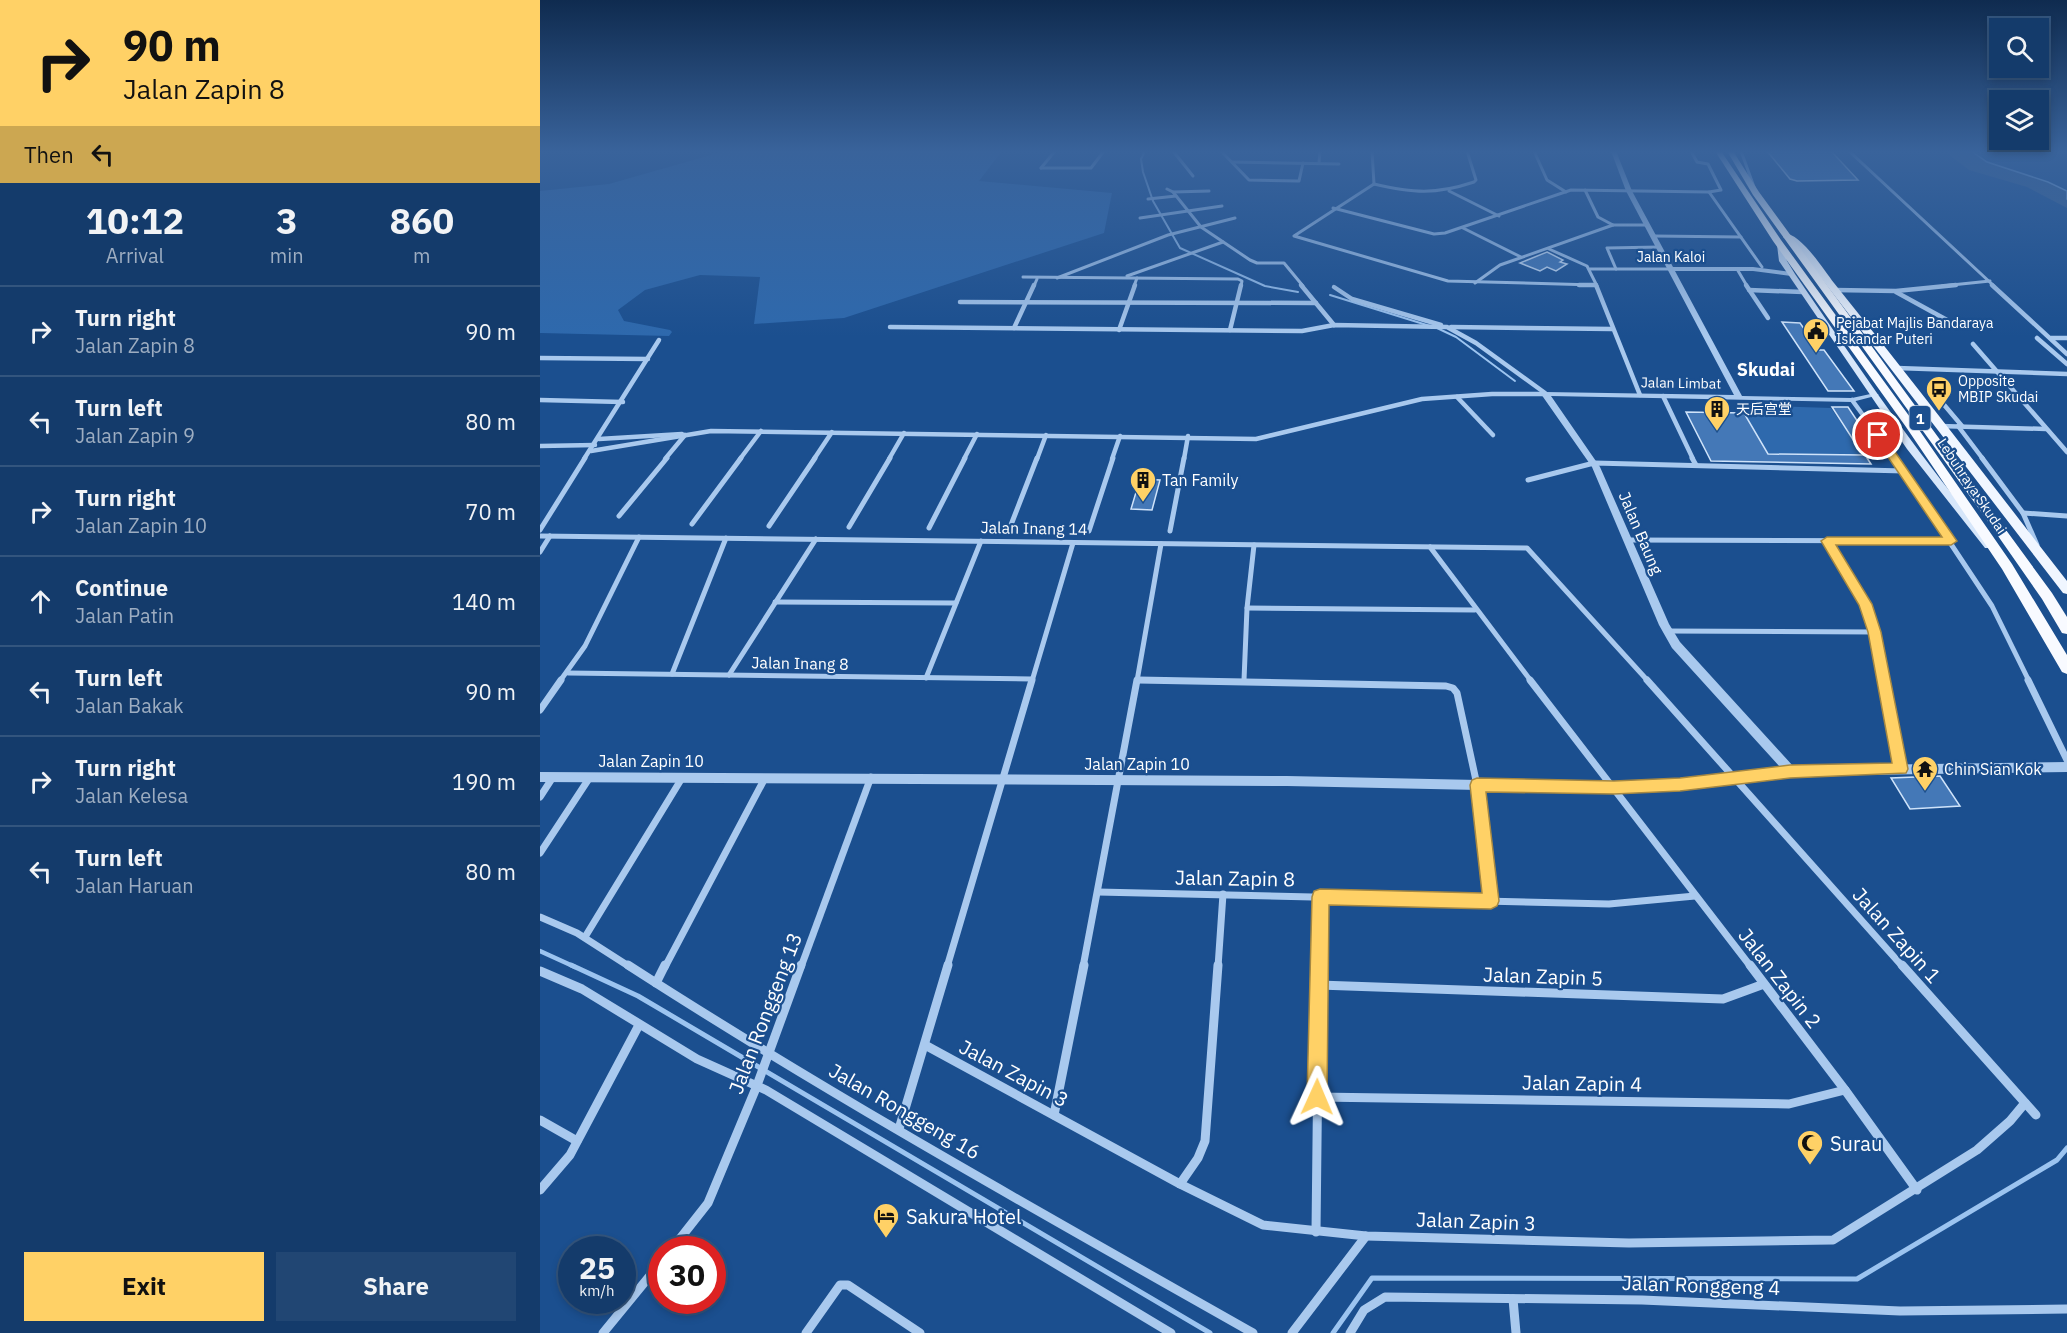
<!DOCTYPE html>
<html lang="en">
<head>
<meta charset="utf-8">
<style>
  :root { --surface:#143b6b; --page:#214673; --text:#f1f3f6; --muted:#9dadc1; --line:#33557e; --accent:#ffd166 }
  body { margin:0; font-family:"IBM Plex Sans","Noto Sans SC",sans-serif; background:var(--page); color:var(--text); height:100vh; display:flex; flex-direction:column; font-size:22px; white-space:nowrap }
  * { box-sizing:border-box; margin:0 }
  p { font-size:20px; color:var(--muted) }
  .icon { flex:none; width:33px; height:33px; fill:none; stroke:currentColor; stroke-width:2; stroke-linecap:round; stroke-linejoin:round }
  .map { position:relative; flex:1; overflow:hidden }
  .side { display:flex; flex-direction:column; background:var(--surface); width:540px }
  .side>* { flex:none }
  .guide { background:#ffd166; color:#111; overflow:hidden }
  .controls { position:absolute; left:1449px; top:18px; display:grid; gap:12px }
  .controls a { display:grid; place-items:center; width:60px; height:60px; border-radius:0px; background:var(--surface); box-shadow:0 3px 9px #0003,0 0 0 2px var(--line); font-size:30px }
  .speed { position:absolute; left:18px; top:1236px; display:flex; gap:12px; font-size:30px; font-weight:700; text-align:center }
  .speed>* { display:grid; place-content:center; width:78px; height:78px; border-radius:50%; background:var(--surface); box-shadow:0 3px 9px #0003,0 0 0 2px var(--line); line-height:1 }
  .speed small { font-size:15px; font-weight:400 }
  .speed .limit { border:9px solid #d22; background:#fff; color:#111 }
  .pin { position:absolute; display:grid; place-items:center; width:51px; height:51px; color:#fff; margin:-26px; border:3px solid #fff; border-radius:50%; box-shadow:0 2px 6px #0007 }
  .me { position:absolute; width:66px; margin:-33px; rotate:1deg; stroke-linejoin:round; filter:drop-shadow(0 0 4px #0008) }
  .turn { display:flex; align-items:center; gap:21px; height:126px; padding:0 24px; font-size:27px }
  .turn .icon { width:78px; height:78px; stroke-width:2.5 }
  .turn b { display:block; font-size:42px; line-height:51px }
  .then { display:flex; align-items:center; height:57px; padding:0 24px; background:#0003; gap:12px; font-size:22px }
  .eta { display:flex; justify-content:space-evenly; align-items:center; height:102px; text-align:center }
  .eta b { font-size:36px; font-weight:800; line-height:42px }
  .action { display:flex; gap:12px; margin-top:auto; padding:12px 24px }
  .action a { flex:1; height:69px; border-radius:0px; background:var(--accent); color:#111; font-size:24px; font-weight:800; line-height:69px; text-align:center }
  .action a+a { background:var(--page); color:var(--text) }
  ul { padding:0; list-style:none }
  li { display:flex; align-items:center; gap:18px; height:90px; padding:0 24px; border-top:2px solid var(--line) }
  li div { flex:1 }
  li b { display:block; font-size:22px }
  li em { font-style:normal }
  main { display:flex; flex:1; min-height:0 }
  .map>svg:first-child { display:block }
  .green { fill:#2e69ad }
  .water { fill:#3c6290; stroke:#9cc4f0; stroke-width:1.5 }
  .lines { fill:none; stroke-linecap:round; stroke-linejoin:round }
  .stream-far2 { stroke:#9cc4f0; stroke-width:2 }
  .stream-far1 { stroke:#9cc4f0; stroke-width:4.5 }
  .stream { stroke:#9cc4f0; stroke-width:5 }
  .river { fill:#3c6290; fill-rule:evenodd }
  .building { fill:#4478b7; stroke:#cfe3fa; stroke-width:1.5 }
  .minor-far4 { stroke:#a9c9ee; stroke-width:3 }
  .minor-far3 { stroke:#a9c9ee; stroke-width:4.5 }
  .minor-far2 { stroke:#a9c9ee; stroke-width:5 }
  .minor-far1 { stroke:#a9c9ee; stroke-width:7 }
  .minor { stroke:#a9c9ee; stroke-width:9 }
  .tertiary { fill:#a9c9ee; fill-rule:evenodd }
  .secondary { fill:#d6e6fa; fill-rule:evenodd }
  .primary { fill:#f0f6ff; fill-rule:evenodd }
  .trunk { fill:#f8faff; fill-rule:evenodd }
  .route { fill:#ffd166; stroke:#a68842; stroke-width:1.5 }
  .labels { text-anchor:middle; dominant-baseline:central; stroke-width:4.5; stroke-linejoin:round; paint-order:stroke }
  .far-street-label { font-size:14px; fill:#fff; stroke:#1b4f8f }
  .far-poi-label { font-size:14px; fill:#fff; stroke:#1b4f8f; text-anchor:start }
  .shield { fill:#1b4f8f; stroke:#bbcadd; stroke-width:1.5 }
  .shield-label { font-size:15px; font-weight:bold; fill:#fff }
  .poi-label { font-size:16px; fill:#fff; stroke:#1b4f8f; text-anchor:start }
  .street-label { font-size:16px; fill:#fff; stroke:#1b4f8f }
  .far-district-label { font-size:18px; font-weight:bold; fill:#fff; stroke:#1b4f8f }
  .near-street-label { font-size:20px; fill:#fff; stroke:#1b4f8f }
  .near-poi-label { font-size:20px; fill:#fff; stroke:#1b4f8f; text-anchor:start }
</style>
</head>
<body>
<main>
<section class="side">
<div class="guide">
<div class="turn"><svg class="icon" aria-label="right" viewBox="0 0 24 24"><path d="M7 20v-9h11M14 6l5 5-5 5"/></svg><div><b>90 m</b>Jalan Zapin 8</div></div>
<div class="then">Then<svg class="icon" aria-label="left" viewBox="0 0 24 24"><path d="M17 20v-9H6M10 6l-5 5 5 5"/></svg></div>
</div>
<div class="eta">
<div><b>10:12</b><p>Arrival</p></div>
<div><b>3</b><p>min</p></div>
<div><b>860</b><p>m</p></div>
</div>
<ul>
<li><svg class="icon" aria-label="right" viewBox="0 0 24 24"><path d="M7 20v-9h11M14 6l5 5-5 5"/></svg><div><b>Turn right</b><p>Jalan Zapin 8</p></div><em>90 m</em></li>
<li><svg class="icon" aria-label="left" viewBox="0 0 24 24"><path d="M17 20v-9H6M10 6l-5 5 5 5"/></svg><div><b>Turn left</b><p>Jalan Zapin 9</p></div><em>80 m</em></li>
<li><svg class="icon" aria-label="right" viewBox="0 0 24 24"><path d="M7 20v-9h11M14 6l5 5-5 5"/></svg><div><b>Turn right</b><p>Jalan Zapin 10</p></div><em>70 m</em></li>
<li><svg class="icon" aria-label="ahead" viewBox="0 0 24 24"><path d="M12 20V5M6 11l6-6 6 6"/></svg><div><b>Continue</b><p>Jalan Patin</p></div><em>140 m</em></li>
<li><svg class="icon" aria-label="left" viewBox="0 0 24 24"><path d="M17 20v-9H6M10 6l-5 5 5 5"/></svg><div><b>Turn left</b><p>Jalan Bakak</p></div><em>90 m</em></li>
<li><svg class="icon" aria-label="right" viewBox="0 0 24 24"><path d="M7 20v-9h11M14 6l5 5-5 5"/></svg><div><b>Turn right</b><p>Jalan Kelesa</p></div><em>190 m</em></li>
<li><svg class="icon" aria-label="left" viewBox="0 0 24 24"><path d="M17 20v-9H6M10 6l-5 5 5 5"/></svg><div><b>Turn left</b><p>Jalan Haruan</p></div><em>80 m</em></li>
</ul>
<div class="action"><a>Exit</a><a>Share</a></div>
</section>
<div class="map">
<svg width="1527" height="1333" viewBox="0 0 1527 1333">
  <rect width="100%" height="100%" fill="#1b4f8f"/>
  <g class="green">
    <path d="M185 151H462L439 181 572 193 564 233 304 318 214 324 220 277 160 275 105 290 78 310 84 321 130 330 132 332 129 336 0 333V191L69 184Z"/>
    <path d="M1199 405 1291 408 1323 455 1228 454Z"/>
  </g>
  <path class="water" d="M1409 151H1431L1447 162 1508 182 1527 191V205L1491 185 1433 168Z"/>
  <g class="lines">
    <g class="stream-far2">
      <path d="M605 151 601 159 603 172 613 201 640 248 725 286 758 292"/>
      <path d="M790 295 890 326"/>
      <path d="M897 328 916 337 975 381"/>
    </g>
    <path class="stream-far1" d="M0 951 35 967"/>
    <g class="stream">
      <path d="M31 965 98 996 670 1333"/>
      <path d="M793 1333 832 1278 1317 1279 1517 1160 1527 1148"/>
    </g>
    <path class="river" d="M1404 151H1415L1437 166 1495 183 1527 200V208L1487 187 1429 170Z"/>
  </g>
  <g class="building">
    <path d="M1227 151H1291L1318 180 1257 181 1250 179Z"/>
    <path d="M1007 252 1023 260 1020 262 1027 264 1016 271 1007 267 1000 271 980 263Z"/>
    <path d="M1242 322 1260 323 1279 350H1284L1314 391H1288Z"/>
    <path d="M1292 407H1308L1342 458H1327L1331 464 1171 461 1146 412 1204 413 1228 454 1323 455Z"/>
    <path d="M600 479 620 480 612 510 591 509Z"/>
    <path d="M1400 776 1420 806 1370 809 1351 778Z"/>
  </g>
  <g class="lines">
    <g class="minor-far4">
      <path d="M633 151 653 176"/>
      <path d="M681 151 709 180 759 181 763 163"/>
      <path d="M832 151 834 184"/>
      <path d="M994 151 1007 180 1026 192"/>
      <path d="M1201 151 1214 187"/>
      <path d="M1309 151 1454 286"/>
      <path d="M692 162 799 164"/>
      <path d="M779 163 780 151"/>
      <path d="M501 168H551L564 151"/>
      <path d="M501 168 515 151"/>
      <path d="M834 184 754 236 908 281 1055 285"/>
      <path d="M834 184C873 193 895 195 934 182L936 180 927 151"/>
      <path d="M627 189 633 192 661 227 710 260 717 263H744L763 286"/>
      <path d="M1045 190 1058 217 1073 225"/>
      <path d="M909 191 959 216"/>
      <path d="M633 192 669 191"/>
      <path d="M1169 192 1222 267"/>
      <path d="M608 199 636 196"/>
      <path d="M793 208 894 234 905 233 1031 190 1169 192 1181 190 1168 164 1157 162 1151 151"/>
      <path d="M600 218 682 206"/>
      <path d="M923 228 981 257"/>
      <path d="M1114 236 1201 237"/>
      <path d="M1009 249 1047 266 1057 286"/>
      <path d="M1050 269H1131"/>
      <path d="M1076 269 1067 248 1119 247"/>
      <path d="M1197 269 1207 286"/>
      <path d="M587 276 683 242"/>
      <path d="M483 277 698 279 702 281 701 286"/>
      <path d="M517 278 628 235 695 218"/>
      <path d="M935 283 960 265 1073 225H1108"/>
      <path d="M494 286 497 279"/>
      <path d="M594 286 597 278"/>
      <path d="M1402 286 1450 281"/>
    </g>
    <g class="minor-far3">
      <path d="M761 285 794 325"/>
      <path d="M1039 285H1055"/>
      <path d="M1056 285 1100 395"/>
      <path d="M1206 285 1228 318"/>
      <path d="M1452 285 1527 354"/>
      <path d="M794 287 812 299 901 325"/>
      <path d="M1209 290 1263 292"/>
      <path d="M1295 290 1356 291 1416 285"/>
      <path d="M1356 292 1407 320"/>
      <path d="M420 302 776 303"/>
      <path d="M350 327 762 331 794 325 907 327 936 343 1005 393"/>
      <path d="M911 327 1072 329"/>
      <path d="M474 328 494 285"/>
      <path d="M579 330 595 285"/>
      <path d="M690 330 701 285"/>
      <path d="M1497 338 1527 364"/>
      <path d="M1511 338H1527"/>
      <path d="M1433 344 1527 452"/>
      <path d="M0 358 108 359"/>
      <path d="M1357 368 1527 374"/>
      <path d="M1123 396 1153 459"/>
      <path d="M917 397 953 435"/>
      <path d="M0 400 83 402"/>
      <path d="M1312 400 1355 459"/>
      <path d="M1400 400 1422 426"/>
      <path d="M1400 426 1506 429"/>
      <path d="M1418 426 1443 459"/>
      <path d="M59 439 142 434"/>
      <path d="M0 446 55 445"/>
      <path d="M51 451 171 431 716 439 882 399 952 394H1005"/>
      <path d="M44 459 119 340"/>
      <path d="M125 459 145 435"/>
      <path d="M200 459 221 431"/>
      <path d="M274 459 292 432"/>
      <path d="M349 459 364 433"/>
      <path d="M424 459 437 434"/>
      <path d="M497 459 506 435"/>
      <path d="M572 459 580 436"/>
      <path d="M644 459 648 436"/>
    </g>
    <g class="minor-far2">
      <path d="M1152 458 1156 465"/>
      <path d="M1354 458 1452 606 1489 681"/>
      <path d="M1442 458 1483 513 1497 545"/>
      <path d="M988 480 1054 463 1364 471"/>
      <path d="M1483 513 1527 516"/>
      <path d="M79 516 127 458"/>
      <path d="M152 524 201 458"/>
      <path d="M229 526 275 458"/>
      <path d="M309 527 350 458"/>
      <path d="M389 528 425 458"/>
      <path d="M0 530 45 458"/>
      <path d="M469 530 497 458"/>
      <path d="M549 531 573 458"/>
      <path d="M630 531 644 458"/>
      <path d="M0 536 987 548 1108 681"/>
      <path d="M1088 540 1411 541"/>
      <path d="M1287 541 1326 604 1335 632 1344 681"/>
      <path d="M890 547 991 681"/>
      <path d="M0 552 10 536"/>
      <path d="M235 602 416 603"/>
      <path d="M707 608 935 610"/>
      <path d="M1127 631 1335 632"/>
      <path d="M28 673 491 679"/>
      <path d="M132 674 186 538"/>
      <path d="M189 675 276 539"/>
      <path d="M386 678 441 541"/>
      <path d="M598 680 669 681"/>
      <path d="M704 680 707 608 714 545"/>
      <path d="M20 681 45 646 99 537"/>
      <path d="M492 681 533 543"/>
      <path d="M597 681 621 544"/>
    </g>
    <g class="minor-far1">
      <path d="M598 680 906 686 913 688 917 693 937 785 951 901"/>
      <path d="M990 680 1211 967"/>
      <path d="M1107 680 1363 967"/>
      <path d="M1344 680 1361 769"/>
      <path d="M1488 680 1527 760"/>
      <path d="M0 710 21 680"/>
      <path d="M0 797 13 777"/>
      <path d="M0 853 50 777"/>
      <path d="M558 892 1069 904 1155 896"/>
      <path d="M0 917 37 933 90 967"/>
      <path d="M45 937 142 778"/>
      <path d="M125 967 225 778"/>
      <path d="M261 967 331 777"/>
      <path d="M407 967 492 680"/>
      <path d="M543 967 597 680"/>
      <path d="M678 967 683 894"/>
      <path d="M779 967 780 897"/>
    </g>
    <g class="minor">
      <path d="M88 965C291 1096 503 1214 713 1333"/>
      <path d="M1210 965 1305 1090 1377 1190"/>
      <path d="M1362 965 1496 1115"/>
      <path d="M0 971 42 989 157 1059 226 1090 631 1333"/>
      <path d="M116 983 125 965"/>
      <path d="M779 985 1183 999 1224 984"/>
      <path d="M385 1045 640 1184 723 1225 826 1236 1089 1243 1293 1240 1437 1150 1470 1121 1485 1103"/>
      <path d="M777 1097 1249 1104 1305 1090"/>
      <path d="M514 1115 544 965"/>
      <path d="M0 1120 37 1141"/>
      <path d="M359 1129 408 965"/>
      <path d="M640 1184 658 1158 665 1141 678 965"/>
      <path d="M0 1190 30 1155 99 1025"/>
      <path d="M776 1232 779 965"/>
      <path d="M131 1250 168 1203 216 1088 261 965"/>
      <path d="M973 1299 976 1333"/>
      <path d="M63 1333 122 1261"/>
      <path d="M266 1333 300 1285H308L380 1333"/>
      <path d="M752 1333 826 1236"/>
      <path d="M810 1333 824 1310 845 1297 1102 1300 1360 1311 1527 1309"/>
    </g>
    <path class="tertiary" d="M1071 151H1076L1092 191 1133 267H1213L1251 272 1254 274 1251 276 1213 271H1135L1202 396 1312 398 1335 393 1339 395 1312 402 1011 396 1060 467 1129 624 1140 642 1253 766 1527 762V772L1250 776 1140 789 1074 793 747 786 0 782V772L747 776 1074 783 1140 779 1240 767 1132 648 1119 625 1052 467 1001 394 1005 392 1194 395 1086 191Z"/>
    <path class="secondary" d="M1240 243 1243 245 1247 261 1255 274C1318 366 1380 459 1453 544L1454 546 1453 548H1445L1367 449 1239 261 1237 245Z"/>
    <path class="primary" d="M1243 233C1260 232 1284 270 1294 283 1373 381 1450 482 1527 581V594L1523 593 1258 248 1243 237Z"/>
    <g class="trunk">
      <path d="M1175 151H1181L1241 240 1375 424 1472 564 1527 655V674L1522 672 1462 569 1366 427 1233 241Z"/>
      <path d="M1187 151H1193L1219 192 1512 593 1527 617V634L1522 633 1502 599 1442 513 1213 195Z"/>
    </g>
  </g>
  <linearGradient id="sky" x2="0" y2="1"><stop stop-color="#0f2b4f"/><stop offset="0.45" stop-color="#39639b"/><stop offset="1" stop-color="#39639b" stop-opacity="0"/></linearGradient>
  <rect width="1527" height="337" fill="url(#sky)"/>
  <path class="route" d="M1338 432 1342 433 1417 541 1411 545H1296L1332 604 1341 632 1368 769 1366 773 1250 778 1140 791 1074 794 946 792 959 901 957 906 951 909 789 905 787 1097 784 1104 777 1107 770 1104 767 1097 772 897 774 891 780 889 942 893 930 785 932 780 937 778 1074 781 1140 778 1250 765 1352 763 1328 632 1319 605 1281 541 1287 537H1402L1333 435Z"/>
  <defs>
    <g id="civic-pin" transform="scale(1.35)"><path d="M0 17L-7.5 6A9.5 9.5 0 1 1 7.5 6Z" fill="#ffd166" stroke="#1b4f8f"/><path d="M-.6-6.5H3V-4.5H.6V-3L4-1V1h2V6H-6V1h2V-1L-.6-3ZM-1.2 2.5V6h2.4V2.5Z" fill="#111"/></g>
    <g id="bus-pin" transform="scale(1.35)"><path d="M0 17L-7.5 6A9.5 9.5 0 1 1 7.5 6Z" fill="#ffd166" stroke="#1b4f8f"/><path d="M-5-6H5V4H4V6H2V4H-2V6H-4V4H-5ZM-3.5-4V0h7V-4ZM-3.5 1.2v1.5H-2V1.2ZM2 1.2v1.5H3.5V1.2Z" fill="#111"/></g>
    <g id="building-pin" transform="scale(1.35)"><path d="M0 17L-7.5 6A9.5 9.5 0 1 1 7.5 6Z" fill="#ffd166" stroke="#1b4f8f"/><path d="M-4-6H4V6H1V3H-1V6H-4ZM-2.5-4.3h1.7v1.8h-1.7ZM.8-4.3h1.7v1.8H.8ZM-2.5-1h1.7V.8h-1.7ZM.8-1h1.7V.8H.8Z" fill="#111"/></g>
    <g id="temple-pin" transform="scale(1.35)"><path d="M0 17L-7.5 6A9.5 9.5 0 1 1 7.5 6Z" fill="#ffd166" stroke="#1b4f8f"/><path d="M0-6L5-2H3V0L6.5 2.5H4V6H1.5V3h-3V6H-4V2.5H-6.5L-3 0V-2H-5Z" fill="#111"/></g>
    <g id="mosque-pin" transform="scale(1.35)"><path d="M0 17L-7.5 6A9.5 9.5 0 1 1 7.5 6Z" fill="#ffd166" stroke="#1b4f8f"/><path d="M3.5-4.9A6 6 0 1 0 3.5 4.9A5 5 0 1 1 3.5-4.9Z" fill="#111"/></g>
    <g id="hotel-pin" transform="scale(1.35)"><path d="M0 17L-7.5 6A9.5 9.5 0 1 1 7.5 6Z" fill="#ffd166" stroke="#1b4f8f"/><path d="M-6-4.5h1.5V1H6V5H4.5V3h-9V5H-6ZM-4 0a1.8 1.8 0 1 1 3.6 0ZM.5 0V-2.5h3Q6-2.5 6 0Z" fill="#111"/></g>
  </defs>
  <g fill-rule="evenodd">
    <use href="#civic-pin" x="1276" y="331"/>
    <use href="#bus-pin" x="1399" y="389"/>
    <use href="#building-pin" x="1177" y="409"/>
    <use href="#building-pin" x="603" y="480"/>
    <use href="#temple-pin" x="1385" y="769"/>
    <use href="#mosque-pin" x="1270" y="1143"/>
    <use href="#hotel-pin" x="346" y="1216"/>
  </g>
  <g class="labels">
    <g class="far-street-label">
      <text x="1131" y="257">Jalan Kaloi</text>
      <text transform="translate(1141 383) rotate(1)">Jalan Limbat</text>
      <text transform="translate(1432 486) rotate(56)">Lebuhraya Skudai</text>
    </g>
    <g class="far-poi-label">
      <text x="1296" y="323">Pejabat Majlis Bandaraya<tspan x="1296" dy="16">Iskandar Puteri</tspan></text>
      <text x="1418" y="381">Opposite<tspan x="1418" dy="16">MBIP Skudai</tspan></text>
      <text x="1196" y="409">天后宫堂</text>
    </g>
    <rect class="shield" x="1369.5" y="406" width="21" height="24" rx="4.5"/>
    <g class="shield-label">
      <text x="1380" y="418">1</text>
    </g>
    <g class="poi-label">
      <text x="622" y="480">Tan Family</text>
      <text x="1404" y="769">Chin Sian Kok</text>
    </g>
    <g class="street-label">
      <text transform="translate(494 528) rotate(1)">Jalan Inang 14</text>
      <text transform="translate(1101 533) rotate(67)">Jalan Baung</text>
      <text transform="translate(260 663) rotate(1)">Jalan Inang 8</text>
      <text x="111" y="761">Jalan Zapin 10</text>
      <text x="597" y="764">Jalan Zapin 10</text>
    </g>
    <g class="far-district-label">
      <text x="1226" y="369">Skudai</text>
    </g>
    <g class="near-street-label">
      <text transform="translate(695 878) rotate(1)">Jalan Zapin 8</text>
      <text transform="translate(1357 935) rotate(48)">Jalan Zapin 1</text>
      <text transform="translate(1003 976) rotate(2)">Jalan Zapin 5</text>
      <text transform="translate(1240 978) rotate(52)">Jalan Zapin 2</text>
      <text transform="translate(225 1013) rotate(-69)">Jalan Ronggeng 13</text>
      <text transform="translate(474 1073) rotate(28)">Jalan Zapin 3</text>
      <text transform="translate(1042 1083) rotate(1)">Jalan Zapin 4</text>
      <text transform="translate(365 1111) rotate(30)">Jalan Ronggeng 16</text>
      <text transform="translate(936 1221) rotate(2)">Jalan Zapin 3</text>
      <text transform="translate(1161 1285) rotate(2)">Jalan Ronggeng 4</text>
    </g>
    <g class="near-poi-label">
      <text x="1290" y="1143">Surau</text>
      <text x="366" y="1216">Sakura Hotel</text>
    </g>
  </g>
</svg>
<div class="controls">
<a><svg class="icon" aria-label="search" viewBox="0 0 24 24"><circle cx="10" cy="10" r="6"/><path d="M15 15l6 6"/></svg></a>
<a><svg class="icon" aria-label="layers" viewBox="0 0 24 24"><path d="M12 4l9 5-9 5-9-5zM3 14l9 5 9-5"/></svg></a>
</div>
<div class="speed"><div>25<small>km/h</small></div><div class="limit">30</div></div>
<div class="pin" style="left:1338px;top:435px;background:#d93025"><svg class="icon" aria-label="arrive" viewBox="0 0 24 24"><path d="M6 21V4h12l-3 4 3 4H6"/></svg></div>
<svg class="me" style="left:777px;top:1097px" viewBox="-20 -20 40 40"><path d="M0-17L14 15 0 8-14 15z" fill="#ffd166" stroke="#fff" stroke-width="4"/></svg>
</div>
</main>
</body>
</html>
